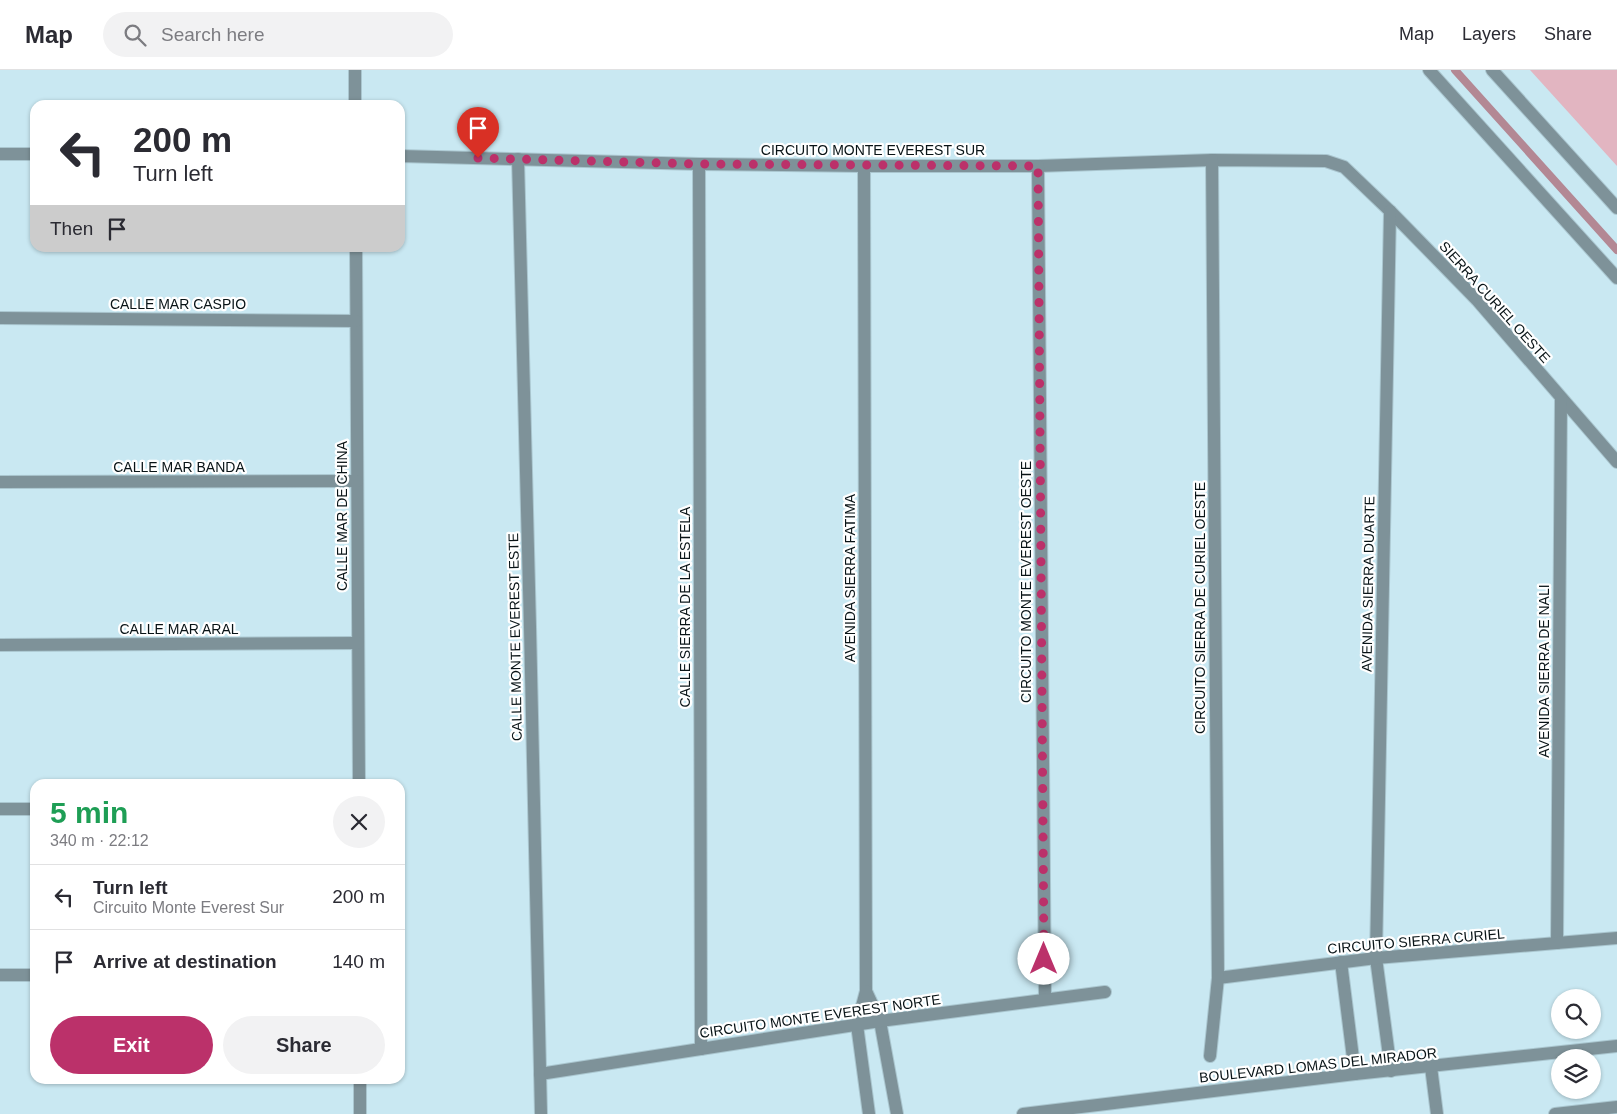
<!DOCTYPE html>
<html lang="en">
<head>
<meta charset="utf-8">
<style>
  :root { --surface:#fff; --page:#f2f2f3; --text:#2b2b33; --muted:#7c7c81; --line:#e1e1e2; --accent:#bb316a }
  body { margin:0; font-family:Helvetica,sans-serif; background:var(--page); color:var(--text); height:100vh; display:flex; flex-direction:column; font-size:19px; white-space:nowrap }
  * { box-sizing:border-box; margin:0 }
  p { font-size:16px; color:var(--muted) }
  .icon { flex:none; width:28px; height:28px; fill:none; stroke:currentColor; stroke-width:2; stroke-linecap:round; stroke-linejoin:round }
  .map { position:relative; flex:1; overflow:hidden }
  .panel { position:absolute; left:30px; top:709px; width:375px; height:305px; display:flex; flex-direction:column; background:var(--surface); border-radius:15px; box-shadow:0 1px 4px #0004 }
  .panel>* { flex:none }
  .banner { position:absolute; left:30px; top:30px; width:375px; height:152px; border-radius:15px; box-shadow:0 1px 4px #0004; background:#fff; color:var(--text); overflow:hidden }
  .fabs { position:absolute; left:1551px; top:919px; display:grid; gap:10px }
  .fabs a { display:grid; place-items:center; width:50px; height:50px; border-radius:50%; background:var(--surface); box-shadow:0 1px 4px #0004; font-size:25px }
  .pin { position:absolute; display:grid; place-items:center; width:42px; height:42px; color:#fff; margin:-51px -21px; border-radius:50% 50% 50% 0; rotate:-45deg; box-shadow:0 0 5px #0007 }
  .pin .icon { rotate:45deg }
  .me { position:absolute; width:55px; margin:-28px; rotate:0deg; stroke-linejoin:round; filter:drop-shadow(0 0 4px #0008) }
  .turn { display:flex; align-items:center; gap:18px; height:105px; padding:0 20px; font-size:22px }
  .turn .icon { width:65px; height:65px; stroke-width:2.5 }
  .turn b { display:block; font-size:35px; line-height:42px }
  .then { display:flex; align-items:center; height:48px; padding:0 20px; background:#0003; gap:10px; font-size:19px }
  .round { display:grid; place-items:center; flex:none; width:52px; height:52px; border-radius:26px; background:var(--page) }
  .head { display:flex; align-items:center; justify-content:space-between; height:85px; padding:0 20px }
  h1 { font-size:30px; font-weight:700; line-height:38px; color:#1e9e55 }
  .primary-button { display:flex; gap:10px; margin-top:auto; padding:10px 20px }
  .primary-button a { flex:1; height:58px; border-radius:30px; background:var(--accent); color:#fff; font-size:20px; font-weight:700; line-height:58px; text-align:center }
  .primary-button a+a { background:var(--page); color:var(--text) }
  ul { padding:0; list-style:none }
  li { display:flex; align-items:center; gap:15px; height:65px; padding:0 20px; border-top:1px solid var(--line) }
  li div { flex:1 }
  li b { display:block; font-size:19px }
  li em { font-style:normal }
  header { display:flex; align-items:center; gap:30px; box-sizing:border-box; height:70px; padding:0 25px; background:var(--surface); border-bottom:1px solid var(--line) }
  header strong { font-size:24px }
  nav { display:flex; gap:28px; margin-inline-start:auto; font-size:18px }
  .search { width:350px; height:45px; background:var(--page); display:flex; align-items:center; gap:12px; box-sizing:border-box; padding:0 18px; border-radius:28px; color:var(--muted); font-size:19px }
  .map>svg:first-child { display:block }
  .green { fill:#e2b5c1 }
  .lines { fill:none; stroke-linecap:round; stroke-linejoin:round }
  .stream { stroke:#b38894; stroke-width:8 }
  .minor-casing { stroke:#aac6cf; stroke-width:14 }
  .tertiary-casing { stroke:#aac6cf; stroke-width:14 }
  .minor { stroke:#7e9299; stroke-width:12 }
  .tertiary { stroke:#7e9299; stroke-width:12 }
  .route { stroke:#bb316a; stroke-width:9; stroke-dasharray:0 16.2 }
  .labels { text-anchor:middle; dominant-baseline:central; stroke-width:4.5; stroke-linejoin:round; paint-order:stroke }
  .street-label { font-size:14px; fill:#081316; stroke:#fff }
</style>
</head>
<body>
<header>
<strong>Map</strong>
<div class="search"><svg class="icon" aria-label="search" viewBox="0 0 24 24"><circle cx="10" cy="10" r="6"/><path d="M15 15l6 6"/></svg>Search here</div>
<nav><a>Map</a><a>Layers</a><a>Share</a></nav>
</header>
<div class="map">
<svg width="1617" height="1044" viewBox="0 0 1617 1044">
  <rect width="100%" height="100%" fill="#c9e8f2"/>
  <path class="green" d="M1530 0H1617V96Z"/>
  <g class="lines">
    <path class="stream" d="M1455 0 1617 180"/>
    <g class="minor-casing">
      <g id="minor">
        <path d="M355 0V35"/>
        <path d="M0 84H35"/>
        <path d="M400 86 699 94 864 96H1038L1212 90 1326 91 1344 97 1390 141 1477 230 1617 392"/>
        <path d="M518 89 530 557 541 1044"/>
        <path d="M699 94 701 979"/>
        <path d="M864 96 866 921 857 955 869 1044"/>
        <path d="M1038 96 1045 929"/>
        <path d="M1390 141 1376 888 1391 1001"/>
        <path d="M356 178 359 714"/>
        <path d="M0 248 356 251"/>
        <path d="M0 412 357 411"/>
        <path d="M0 575 358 573"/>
        <path d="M0 739H35"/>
        <path d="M1557 873 1561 329"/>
        <path d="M1341 892 1355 1004"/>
        <path d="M0 905H35"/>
        <path d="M1218 908 1376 888 1617 868"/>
        <path d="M866 921 880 951 897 1044"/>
        <path d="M1210 986 1218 908 1212 90"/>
        <path d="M540 1004 880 951 1105 922"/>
        <path d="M360 1009V1044"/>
      </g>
    </g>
    <g class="tertiary-casing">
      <g id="tertiary">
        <path d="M1429 0 1617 208"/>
        <path d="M1492 0 1617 138"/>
        <path d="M1431 997 1437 1044"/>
        <path d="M1023 1044 1355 1004 1617 976"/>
        <path d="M1555 1044 1617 1037"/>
      </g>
    </g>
    <use href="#minor" class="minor"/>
    <use href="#tertiary" class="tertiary"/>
  </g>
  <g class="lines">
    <path class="route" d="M478 88 699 94 1038 96 1044 889"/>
  </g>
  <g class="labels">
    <g class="street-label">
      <text x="873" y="80">CIRCUITO MONTE EVEREST SUR</text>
      <text transform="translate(1495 232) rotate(48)">SIERRA CURIEL OESTE</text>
      <text x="178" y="234">CALLE MAR CASPIO</text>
      <text x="179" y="397">CALLE MAR BANDA</text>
      <text transform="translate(342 446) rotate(-90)">CALLE MAR DE CHINA</text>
      <text transform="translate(850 508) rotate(-90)">AVENIDA SIERRA FATIMA</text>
      <text transform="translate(1026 512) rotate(-90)">CIRCUITO MONTE EVEREST OESTE</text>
      <text transform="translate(1368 514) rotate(-89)">AVENIDA SIERRA DUARTE</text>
      <text transform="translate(685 537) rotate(-90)">CALLE SIERRA DE LA ESTELA</text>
      <text transform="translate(1200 538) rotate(-90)">CIRCUITO SIERRA DE CURIEL OESTE</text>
      <text x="179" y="559">CALLE MAR ARAL</text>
      <text transform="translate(515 567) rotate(-91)">CALLE MONTE EVEREST ESTE</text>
      <text transform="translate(1544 601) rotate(-90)">AVENIDA SIERRA DE NALI</text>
      <text transform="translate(1416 871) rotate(-5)">CIRCUITO SIERRA CURIEL</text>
      <text transform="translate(820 946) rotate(-8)">CIRCUITO MONTE EVEREST NORTE</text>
      <text transform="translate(1318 995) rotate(-6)">BOULEVARD LOMAS DEL MIRADOR</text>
    </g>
  </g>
</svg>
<div class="fabs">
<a><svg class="icon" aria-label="search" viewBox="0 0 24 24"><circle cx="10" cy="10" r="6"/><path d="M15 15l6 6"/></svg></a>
<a><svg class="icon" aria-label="layers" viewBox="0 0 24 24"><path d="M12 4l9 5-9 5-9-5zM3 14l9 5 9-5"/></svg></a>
</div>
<div class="pin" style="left:478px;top:88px;background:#d93025"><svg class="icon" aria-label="arrive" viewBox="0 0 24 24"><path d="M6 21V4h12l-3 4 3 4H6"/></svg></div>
<svg class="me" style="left:1044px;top:889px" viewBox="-20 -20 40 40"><circle r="19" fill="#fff"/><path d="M0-13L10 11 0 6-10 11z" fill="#bb316a"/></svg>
<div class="banner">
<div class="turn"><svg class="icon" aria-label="left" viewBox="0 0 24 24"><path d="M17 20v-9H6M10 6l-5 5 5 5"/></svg><div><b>200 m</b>Turn left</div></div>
<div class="then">Then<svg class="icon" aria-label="arrive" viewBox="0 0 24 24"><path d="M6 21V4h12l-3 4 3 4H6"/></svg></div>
</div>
<section class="panel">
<div class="head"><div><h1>5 min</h1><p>340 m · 22:12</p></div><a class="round"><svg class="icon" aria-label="close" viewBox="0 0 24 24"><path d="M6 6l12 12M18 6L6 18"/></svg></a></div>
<ul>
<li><svg class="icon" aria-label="left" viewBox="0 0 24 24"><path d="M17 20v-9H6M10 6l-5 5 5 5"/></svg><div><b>Turn left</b><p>Circuito Monte Everest Sur</p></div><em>200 m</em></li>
<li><svg class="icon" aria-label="arrive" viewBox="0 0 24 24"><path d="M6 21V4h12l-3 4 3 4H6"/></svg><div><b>Arrive at destination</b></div><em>140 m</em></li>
</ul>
<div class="primary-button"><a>Exit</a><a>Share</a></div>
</section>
</div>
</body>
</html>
